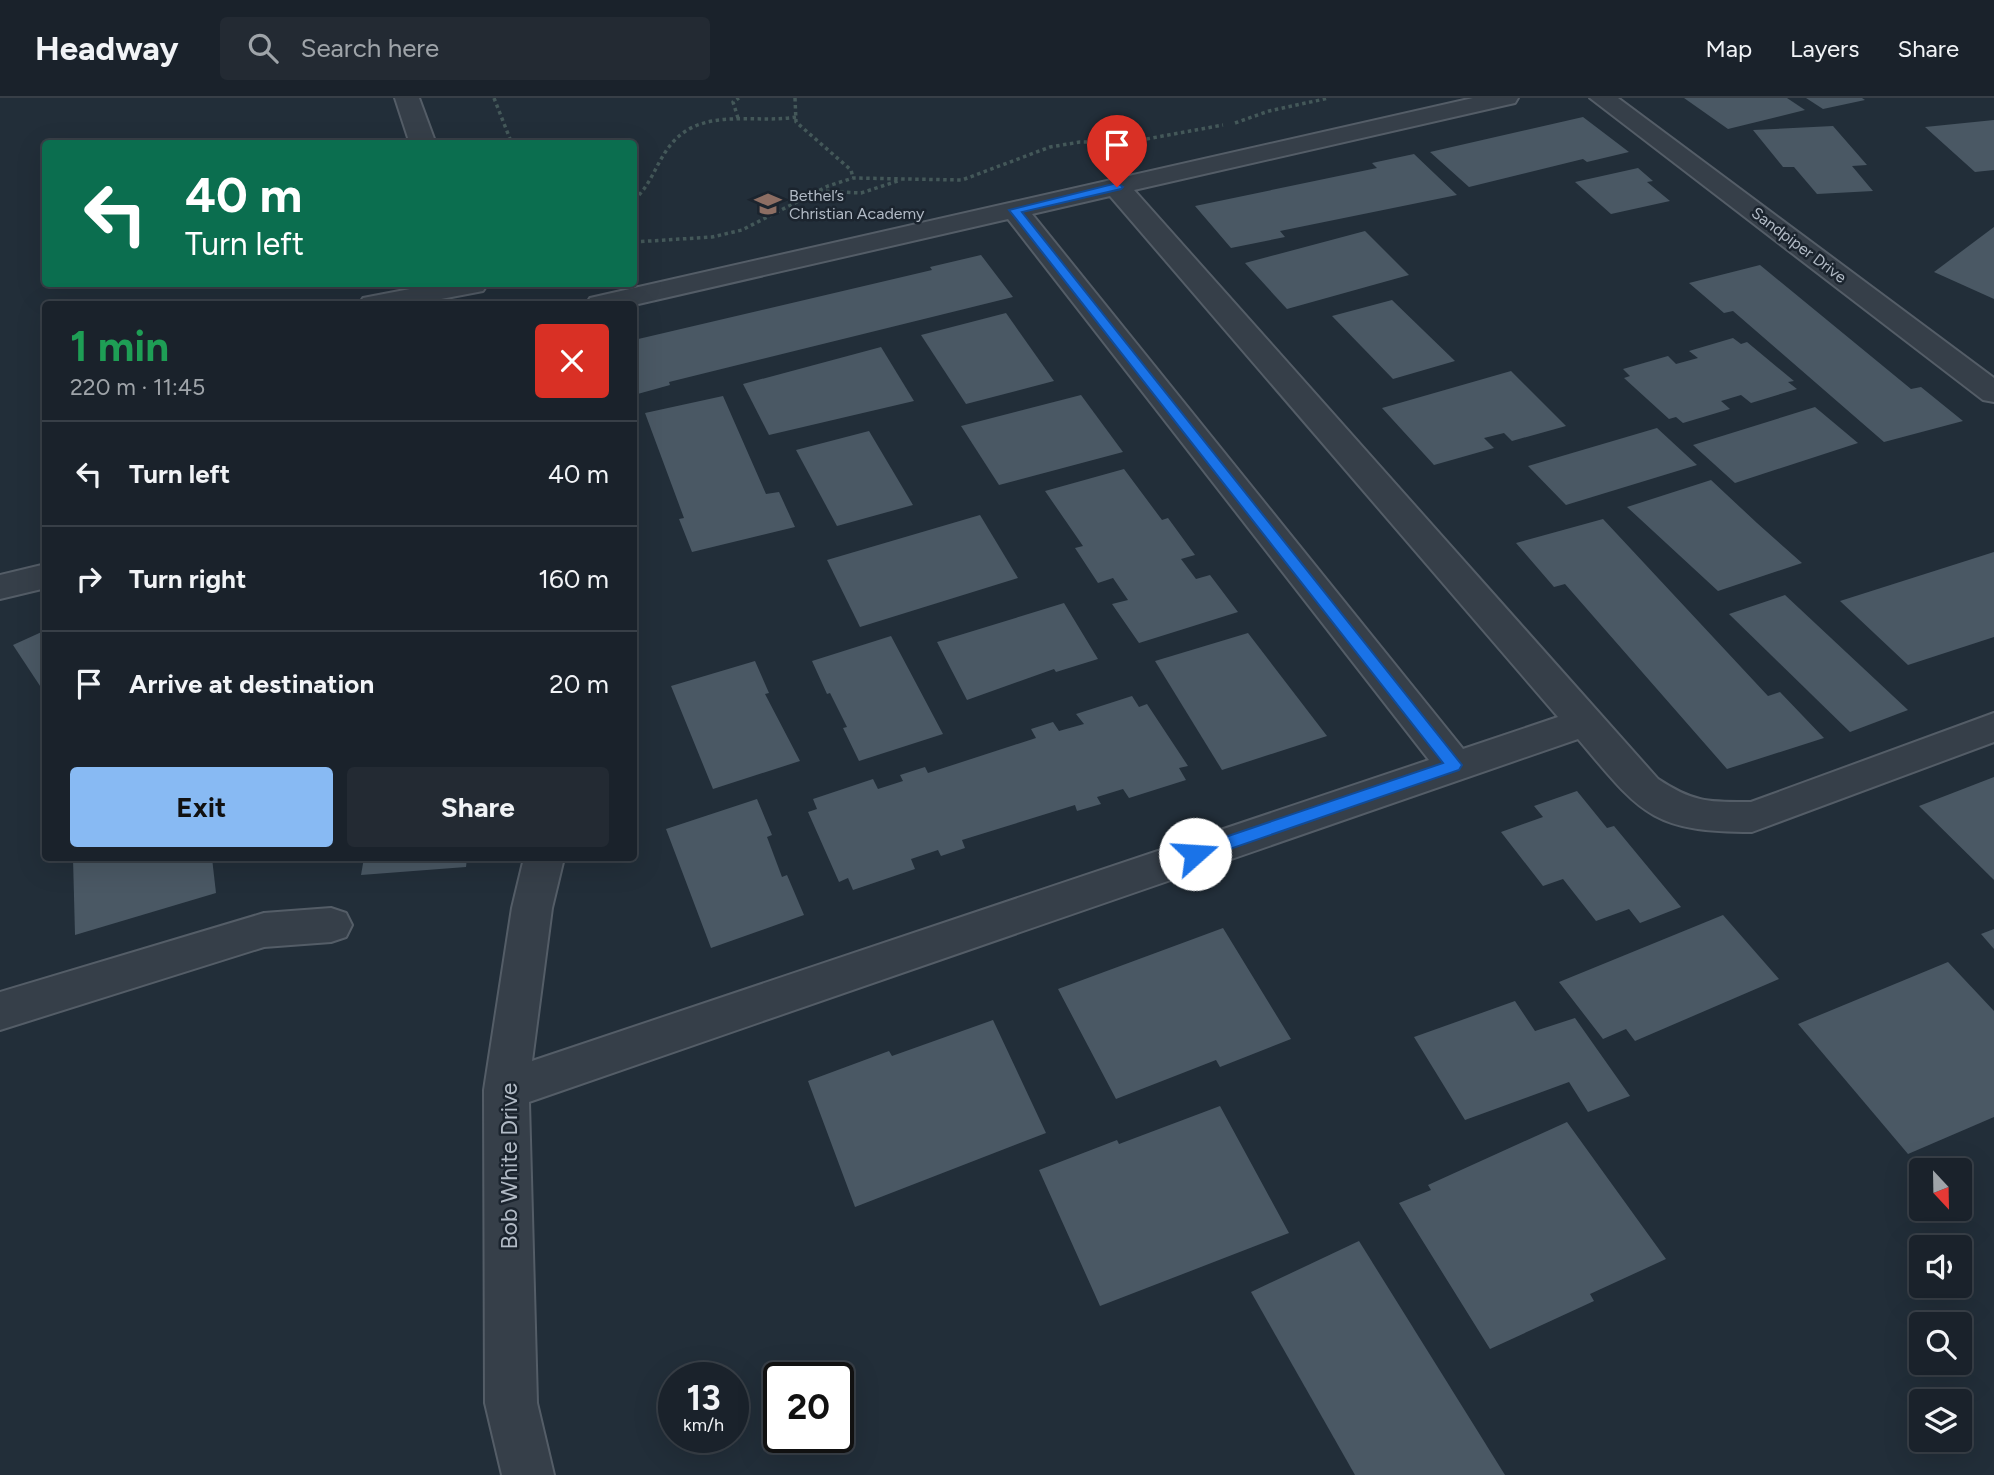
<!DOCTYPE html>
<html lang="en">
<head>
<meta charset="utf-8">
<style>
  :root { --surface:#1a222b; --page:#232a33; --text:#f1f3f6; --muted:#9fa4a9; --line:#383f47; --accent:#88baf3 }
  body { margin:0; font-family:Figtree,sans-serif; background:var(--page); color:var(--text); height:100vh; display:flex; flex-direction:column; font-size:26px; white-space:nowrap }
  * { box-sizing:border-box; margin:0 }
  p { font-size:23px; color:var(--muted) }
  .icon { flex:none; width:38px; height:38px; fill:none; stroke:currentColor; stroke-width:2; stroke-linecap:round; stroke-linejoin:round }
  .map { position:relative; flex:1; overflow:hidden }
  .panel { position:absolute; left:42px; top:203px; width:595px; height:560px; display:flex; flex-direction:column; background:var(--surface); border-radius:7px; box-shadow:0 7px 28px #0002,0 0 0 2px var(--line) }
  .panel>* { flex:none }
  .hud { position:absolute; left:42px; top:42px; width:595px; height:147px; border-radius:7px; box-shadow:0 7px 28px #0002,0 0 0 2px var(--line); background:#0b6e4f; color:#fff; overflow:hidden }
  .needle { width:46px; rotate:158deg }
  .tools { position:absolute; left:1909px; top:1060px; display:grid; gap:14px }
  .tools a { display:grid; place-items:center; width:63px; height:63px; border-radius:7px; background:var(--surface); box-shadow:0 7px 28px #0002,0 0 0 2px var(--line); font-size:35px }
  .speed { position:absolute; left:658px; top:1264px; display:flex; gap:14px; font-size:35px; font-weight:700; text-align:center }
  .speed>* { display:grid; place-content:center; width:91px; height:91px; border-radius:50%; background:var(--surface); box-shadow:0 7px 28px #0002,0 0 0 2px var(--line); line-height:1 }
  .speed small { font-size:18px; font-weight:400 }
  .speed .limit { border:4px solid #111; border-radius:10px; background:#fff; color:#111 }
  .pin { position:absolute; display:grid; place-items:center; width:60px; height:60px; color:#fff; margin:-72px -30px; border-radius:50% 50% 50% 0; rotate:-45deg; box-shadow:0 0 7px #0007 }
  .pin .icon { rotate:45deg }
  .me { position:absolute; width:77px; margin:-38px; rotate:71deg; stroke-linejoin:round; filter:drop-shadow(0 0 5px #0008) }
  .turn { display:flex; align-items:center; gap:24px; height:147px; padding:0 28px; font-size:32px }
  .turn .icon { width:91px; height:91px; stroke-width:2.5 }
  .turn b { display:block; font-size:49px; line-height:60px }
  .round { display:grid; place-items:center; flex:none; width:74px; height:74px; border-radius:7px; background:var(--page) }
  .summary { display:flex; align-items:center; justify-content:space-between; height:119px; padding:0 28px }
  h1 { font-size:42px; font-weight:700; line-height:52px; color:#1e9e55 }
  .cta { display:flex; gap:14px; margin-top:auto; padding:14px 28px }
  .cta a { flex:1; height:80px; border-radius:7px; background:var(--accent); color:#111; font-size:28px; font-weight:700; line-height:80px; text-align:center }
  .cta a+a { background:var(--page); color:var(--text) }
  ul { padding:0; list-style:none }
  li { display:flex; align-items:center; gap:21px; height:105px; padding:0 28px; border-top:2px solid var(--line) }
  li div { flex:1 }
  li b { display:block; font-size:26px }
  li em { font-style:normal }
  header { display:flex; align-items:center; gap:42px; box-sizing:border-box; height:98px; padding:0 35px; background:var(--surface); border-bottom:2px solid var(--line) }
  header strong { font-size:33px }
  nav { display:flex; gap:38px; margin-inline-start:auto; font-size:24px }
  .search { width:490px; height:63px; background:var(--page); display:flex; align-items:center; gap:18px; box-sizing:border-box; padding:0 24px; border-radius:7px; color:var(--muted); font-size:26px }
  .map>svg:first-child { display:block }
  .building { fill:#4a5864 }
  .lines { fill:none; stroke-linecap:round; stroke-linejoin:round }
  .minor-casing { stroke:#545d67; stroke-width:4 }
  .path { stroke:#445859; stroke-width:3.5; stroke-dasharray:3.5 3.5; stroke-linecap:butt }
  .minor { fill:#363f49; fill-rule:evenodd }
  .route { fill:#1a73e8; stroke:#114b97; stroke-width:2 }
  .labels { text-anchor:middle; dominant-baseline:central; stroke-width:5; stroke-linejoin:round; paint-order:stroke }
  .far-poi-label { font-size:16px; fill:#b1bac5; stroke:#1b242e; text-anchor:start }
  .far-street-label { font-size:16px; fill:#b1bac5; stroke:#1b242e }
  .near-street-label { font-size:23px; fill:#b1bac5; stroke:#1b242e }
</style>
</head>
<body>
<header>
<strong>Headway</strong>
<div class="search"><svg class="icon" aria-label="search" viewBox="0 0 24 24"><circle cx="10" cy="10" r="6"/><path d="M15 15l6 6"/></svg>Search here</div>
<nav><a>Map</a><a>Layers</a><a>Share</a></nav>
</header>
<div class="map">
<svg width="1994" height="1377" viewBox="0 0 1994 1377">
  <rect width="100%" height="100%" fill="#222e39"/>
  <g class="building">
    <path d="M1684 0H1787L1805 12 1728 31Z"/>
    <path d="M1806 0H1862L1865 2 1823 11Z"/>
    <path d="M1583 19 1629 54 1587 64 1583 61 1469 89 1430 54Z"/>
    <path d="M1994 22V72L1975 74 1925 29Z"/>
    <path d="M1833 28 1867 67 1852 68 1873 93 1817 96 1794 69H1783L1753 32Z"/>
    <path d="M1414 56 1457 97 1280 133 1285 139 1231 150 1195 108 1377 70 1372 65Z"/>
    <path d="M1638 70 1653 83 1647 84 1670 103 1611 116 1575 84Z"/>
    <path d="M1994 129V201L1934 174Z"/>
    <path d="M1365 133 1409 177 1287 211 1245 165Z"/>
    <path d="M981 157 1013 199 669 284 670 287 634 297V242L932 172 930 169Z"/>
    <path d="M1760 167 1911 291 1921 289 1963 323 1884 344 1733 213 1724 215 1689 185Z"/>
    <path d="M1392 202 1455 263 1393 281 1332 218Z"/>
    <path d="M1006 215 1054 283 966 306 921 237Z"/>
    <path d="M1733 240 1741 246 1747 244 1794 283 1788 284 1797 291 1751 305 1741 297 1721 303 1730 311 1683 325 1676 319 1669 321 1624 280 1630 278 1623 271 1668 258 1676 266 1698 260 1689 253Z"/>
    <path d="M881 249 914 303 769 337 743 286Z"/>
    <path d="M1511 273 1566 328 1512 343 1504 335 1484 340 1494 350 1434 367 1382 310Z"/>
    <path d="M1081 297 1123 354 999 387 961 328Z"/>
    <path d="M723 298 766 396 779 394 795 429 692 454 679 421 684 420 645 315Z"/>
    <path d="M1815 309 1858 345 1735 385 1693 347Z"/>
    <path d="M1657 330 1697 367 1566 407 1528 368Z"/>
    <path d="M869 333 913 407 837 428 796 352Z"/>
    <path d="M1124 371 1162 422 1168 420 1195 457 1181 461 1196 481 1210 477 1238 514 1139 545 1112 506 1128 502 1113 480 1098 485 1075 450 1083 448 1045 393Z"/>
    <path d="M1711 382 1757 425 1802 465 1718 493 1627 409Z"/>
    <path d="M980 417 1018 480 860 529 827 462Z"/>
    <path d="M1603 421 1768 598 1780 594 1824 640 1727 671 1565 486 1554 489 1516 445Z"/>
    <path d="M1994 454V539L1908 567 1840 503Z"/>
    <path d="M1785 497 1908 612 1850 634 1729 516Z"/>
    <path d="M1064 505 1098 561 1056 574 1054 571 967 602 937 544Z"/>
    <path d="M46 532V597L13 547Z"/>
    <path d="M1248 535 1327 638 1222 672 1155 563Z"/>
    <path d="M891 538 943 636 859 663 843 630 847 629 830 595 827 596 812 563Z"/>
    <path d="M755 563 769 595 765 596 800 663 713 691 671 588Z"/>
    <path d="M1132 598 1139 609 1147 606 1188 668 1179 670 1186 682 1129 700 1123 691 1097 699 1101 706 1077 713 1075 707 962 742 965 750 941 758 938 752 911 761 915 771 853 792 848 780 839 784 808 714 817 711 813 701 873 681 878 691 903 683 900 677 925 669 928 675 1036 640 1031 631 1053 624 1059 633 1084 626 1076 616Z"/>
    <path d="M1994 679V782L1919 708Z"/>
    <path d="M1577 693 1607 730 1614 728 1681 809 1640 825 1629 811 1596 823 1563 781 1543 788 1501 734 1543 719 1534 708Z"/>
    <path d="M757 701 772 737 767 739 782 779 787 777 804 817 711 850 666 731Z"/>
    <path d="M73 760H212L216 795 75 837Z"/>
    <path d="M364 760H467L466 769 361 777Z"/>
    <path d="M1723 817 1779 881 1635 943 1626 931 1603 941 1559 884Z"/>
    <path d="M1223 830 1291 941 1220 969 1216 962 1116 1001 1058 891Z"/>
    <path d="M1994 831V851L1981 836Z"/>
    <path d="M1948 864 1994 913V1019L1908 1056 1798 926Z"/>
    <path d="M1515 903 1535 933 1575 920 1630 998 1588 1014 1569 984 1465 1022 1414 939Z"/>
    <path d="M993 922 1046 1035 855 1109 808 983 889 953 892 958Z"/>
    <path d="M1220 1008 1289 1135 1100 1208 1039 1072 1117 1042 1119 1046Z"/>
    <path d="M1567 1024 1666 1161 1590 1196 1594 1203 1490 1251 1399 1105 1431 1092 1428 1087Z"/>
    <path d="M1359 1143 1505 1377H1355L1251 1194Z"/>
  </g>
  <g class="lines">
    <g class="minor-casing">
      <g id="minor">
        <path d="M395 0H419L436 46H410Z"/>
        <path d="M1473 0H1518L1515 5 1506 7 1134 92 1658 681C1694 705 1709 704 1751 704L1994 615V644L1752 734C1650 734 1640 714 1578 641L529 1004 537 1305 554 1377H502L485 1305 484 992 512 810 524 760H564L552 810 532 963 1429 662 1008 121 634 207 586 206 590 200ZM1110 98 1558 619 1463 651 1032 116Z"/>
        <path d="M1590 0H1618L1994 280V304L1983 302Z"/>
        <path d="M436 186 487 187 483 193 415 206H359L363 200Z"/>
        <path d="M46 466V490L0 501V477Z"/>
        <path d="M331 810 346 815 352 827 346 839 331 844 264 849 0 932V894L264 815Z"/>
      </g>
    </g>
    <g class="path">
      <path d="M494 0 512 46"/>
      <path d="M795 0 796 24 851 72 853 80"/>
      <path d="M738 20 733 4 739 0"/>
      <path d="M1235 25 1269 13 1329 0"/>
      <path d="M819 93 861 95 901 82"/>
      <path d="M634 102C653 85 656 63 673 44 704 9 756 26 796 19"/>
      <path d="M634 144 712 139 742 132 828 88 853 80 962 82 1050 49 1080 44H1130L1223 27"/>
    </g>
    <use href="#minor" class="minor"/>
  </g>
  <path class="route" d="M1117 85 1123 89 1121 91 1022 114 1462 667 1459 672 1195 763 1190 761V751L1443 665 1009 112Z"/>
  <defs>
    <g id="school-bare" transform="scale(2.1)"><path d="M0-5L7-2L0 1L-7-2ZM-4 1L0 2.5L4 1V4Q0 6-4 4Z" fill="#8d6e63" stroke="#1b242e" stroke-width="2.5" paint-order="stroke"/></g>
  </defs>
  <g fill-rule="evenodd">
    <use href="#school-bare" x="768" y="106"/>
  </g>
  <g class="labels">
    <g class="far-poi-label">
      <text x="789" y="97">Bethel’s<tspan x="789" dy="18">Christian Academy</tspan></text>
    </g>
    <g class="far-street-label">
      <text transform="translate(1799 147) rotate(37)">Sandpiper Drive</text>
    </g>
    <g class="near-street-label">
      <text transform="translate(509 1068) rotate(-90)">Bob White Drive</text>
    </g>
  </g>
</svg>
<div class="tools">
<a><svg class="needle" viewBox="-14 -14 28 28"><path d="M0-13l5 13h-10z" fill="#e53935"/><path d="M0 13l5-13h-10z" fill="#9fa4a9"/></svg></a>
<a><svg class="icon" aria-label="sound" viewBox="0 0 24 24"><path d="M4 9h4l5-4v14l-5-4H4zM17 9q2 3 0 6"/></svg></a>
<a><svg class="icon" aria-label="search" viewBox="0 0 24 24"><circle cx="10" cy="10" r="6"/><path d="M15 15l6 6"/></svg></a>
<a><svg class="icon" aria-label="layers" viewBox="0 0 24 24"><path d="M12 4l9 5-9 5-9-5zM3 14l9 5 9-5"/></svg></a>
</div>
<div class="speed"><div>13<small>km/h</small></div><div class="limit">20</div></div>
<div class="pin" style="left:1117px;top:89px;background:#d93025"><svg class="icon" aria-label="arrive" viewBox="0 0 24 24"><path d="M6 21V4h12l-3 4 3 4H6"/></svg></div>
<svg class="me" style="left:1195px;top:756px" viewBox="-20 -20 40 40"><circle r="19" fill="#fff"/><path d="M0-13L10 11 0 6-10 11z" fill="#1a73e8"/></svg>
<div class="hud">
<div class="turn"><svg class="icon" aria-label="left" viewBox="0 0 24 24"><path d="M17 20v-9H6M10 6l-5 5 5 5"/></svg><div><b>40 m</b>Turn left</div></div>
</div>
<section class="panel">
<div class="summary"><div><h1>1 min</h1><p>220 m · 11:45</p></div><a class="round" style="background:#d93025;color:#fff"><svg class="icon" aria-label="close" viewBox="0 0 24 24"><path d="M6 6l12 12M18 6L6 18"/></svg></a></div>
<ul>
<li><svg class="icon" aria-label="left" viewBox="0 0 24 24"><path d="M17 20v-9H6M10 6l-5 5 5 5"/></svg><div><b>Turn left</b></div><em>40 m</em></li>
<li><svg class="icon" aria-label="right" viewBox="0 0 24 24"><path d="M7 20v-9h11M14 6l5 5-5 5"/></svg><div><b>Turn right</b></div><em>160 m</em></li>
<li><svg class="icon" aria-label="arrive" viewBox="0 0 24 24"><path d="M6 21V4h12l-3 4 3 4H6"/></svg><div><b>Arrive at destination</b></div><em>20 m</em></li>
</ul>
<div class="cta"><a>Exit</a><a>Share</a></div>
</section>
</div>
</body>
</html>
